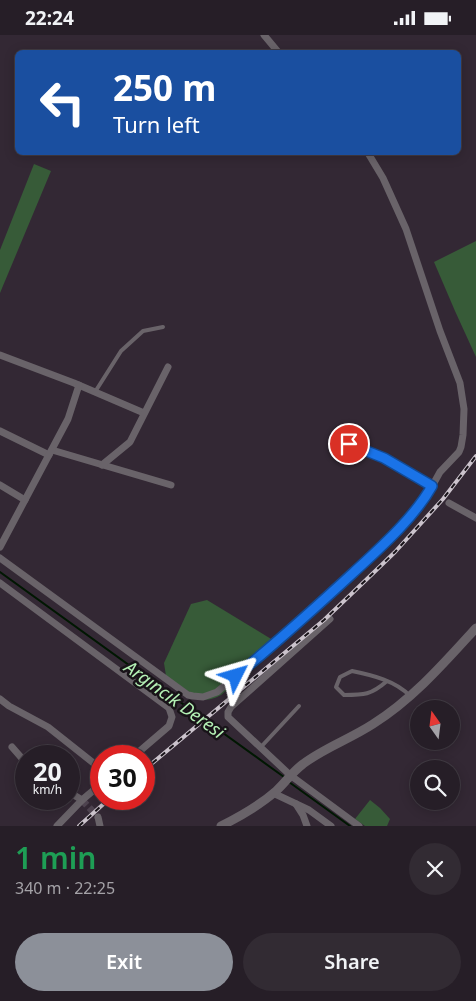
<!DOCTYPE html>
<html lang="en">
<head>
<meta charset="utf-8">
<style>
  :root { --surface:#261e27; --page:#322b33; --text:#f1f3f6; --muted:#a4a2a7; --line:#423c44; --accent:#8c9099 }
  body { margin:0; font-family:"Noto Sans",sans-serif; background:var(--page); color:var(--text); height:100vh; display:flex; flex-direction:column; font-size:19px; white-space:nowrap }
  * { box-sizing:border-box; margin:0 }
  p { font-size:16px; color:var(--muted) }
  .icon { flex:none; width:28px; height:28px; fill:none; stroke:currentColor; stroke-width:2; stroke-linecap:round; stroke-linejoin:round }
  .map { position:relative; height:791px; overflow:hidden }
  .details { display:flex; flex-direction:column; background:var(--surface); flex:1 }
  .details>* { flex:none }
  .banner { position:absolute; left:15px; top:15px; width:446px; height:105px; border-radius:8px; box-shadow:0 2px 12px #0003,0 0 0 1px var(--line); background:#1a4fa0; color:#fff; overflow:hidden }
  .needle { width:32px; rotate:346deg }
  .tools { position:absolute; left:410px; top:665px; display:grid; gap:10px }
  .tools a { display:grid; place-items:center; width:50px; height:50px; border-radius:50%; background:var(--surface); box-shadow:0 2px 12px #0003,0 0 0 1px var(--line); font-size:25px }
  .speed { position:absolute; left:15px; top:710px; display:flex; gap:10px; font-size:25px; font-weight:700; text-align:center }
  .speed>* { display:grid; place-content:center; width:65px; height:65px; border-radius:50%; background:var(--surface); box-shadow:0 2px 12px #0003,0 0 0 1px var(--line); line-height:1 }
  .speed small { font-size:12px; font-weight:400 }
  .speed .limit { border:8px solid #d22; background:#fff; color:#111 }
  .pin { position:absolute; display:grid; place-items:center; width:42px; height:42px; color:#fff; margin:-21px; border:2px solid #fff; border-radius:50%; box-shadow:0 1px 5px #0007 }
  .me { position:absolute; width:55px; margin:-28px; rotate:50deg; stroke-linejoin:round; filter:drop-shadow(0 0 4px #0008) }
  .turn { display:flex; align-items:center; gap:18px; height:105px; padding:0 15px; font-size:22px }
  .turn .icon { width:65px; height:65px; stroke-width:2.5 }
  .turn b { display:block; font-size:35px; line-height:42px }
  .round { display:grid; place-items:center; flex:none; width:52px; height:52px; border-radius:26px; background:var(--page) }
  .head { display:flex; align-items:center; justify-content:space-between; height:85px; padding:0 15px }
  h1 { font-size:30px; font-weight:600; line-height:38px; color:#1e9e55 }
  .action { display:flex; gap:10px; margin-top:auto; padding:10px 15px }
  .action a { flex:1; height:58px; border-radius:30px; background:var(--accent); color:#fff; font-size:20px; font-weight:600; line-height:58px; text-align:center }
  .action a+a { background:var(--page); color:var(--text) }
  .status { display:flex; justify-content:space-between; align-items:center; height:35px; padding:0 25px; background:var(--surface); direction:ltr }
  .status svg { height:14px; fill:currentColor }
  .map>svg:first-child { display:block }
  .green { fill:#375b38 }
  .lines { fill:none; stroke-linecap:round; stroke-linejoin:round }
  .stream { stroke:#001702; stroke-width:2 }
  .minor-tunnel { stroke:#4e434f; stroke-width:7; stroke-dasharray:7 3.5; stroke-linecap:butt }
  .service { stroke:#696369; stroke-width:4 }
  .minor { stroke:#696369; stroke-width:7 }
  .tertiary { stroke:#696369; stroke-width:9 }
  .rail-casing { stroke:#cbc3cc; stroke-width:4 }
  .rail { stroke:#181318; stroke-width:2; stroke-dasharray:5.5; stroke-linecap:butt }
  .route-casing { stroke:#114b97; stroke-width:12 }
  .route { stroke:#1a73e8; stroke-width:9 }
  .labels { text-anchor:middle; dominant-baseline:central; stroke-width:5; stroke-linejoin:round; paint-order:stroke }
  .water-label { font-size:18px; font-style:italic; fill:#b4f1b5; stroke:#181318 }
</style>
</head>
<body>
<div class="status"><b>22:24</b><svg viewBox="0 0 49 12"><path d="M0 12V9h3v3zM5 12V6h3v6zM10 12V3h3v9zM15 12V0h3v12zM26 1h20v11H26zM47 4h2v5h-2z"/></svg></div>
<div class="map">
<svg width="476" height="791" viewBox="0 0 476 791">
  <rect width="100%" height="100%" fill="#332834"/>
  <g class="green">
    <path d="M34 129 51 136 0 258V215Z"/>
    <path d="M476 206V322L455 276 434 227Z"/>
    <path d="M207 565 281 610 221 660C214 664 208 665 201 665L166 641 164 628 191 569Z"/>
    <path d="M370 765 380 773 390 784 387 791H365L355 784Z"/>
  </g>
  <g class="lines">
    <g class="stream">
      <path d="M0 537 284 742"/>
      <path d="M289 747 350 791"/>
    </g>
    <path class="minor-tunnel" d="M82 765 98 782"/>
    <g class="service">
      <path d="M95 357 121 316 143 296 163 292"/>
      <path d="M349 409 384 423 432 451"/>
      <path d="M387 646C371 660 364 660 344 660L336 652 340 642 352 636C372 640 396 646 410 661"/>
      <path d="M260 713 299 671"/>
    </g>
    <g class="minor">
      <path d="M264 0 279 18"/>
      <path d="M0 320 74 348 144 378"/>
      <path d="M0 396 49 420"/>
      <path d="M52 415 171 450"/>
      <path d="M102 430 130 407 168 332"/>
      <path d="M0 450 25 465"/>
      <path d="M449 468 476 483"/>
      <path d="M0 512 68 384 79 350"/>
      <path d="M0 523 188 660 193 661 203 662 217 657 290 596 386 508 425 464 440 437 459 417 461 412 463 400 464 374 460 348 440 296 406 194 383 143 368 118"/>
      <path d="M0 548 169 673 172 682 169 691 134 721"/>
      <path d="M330 584 231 672 228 677V682L290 740 359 791"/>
      <path d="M0 664 9 671 48 692 101 734"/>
      <path d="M12 712 26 728"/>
      <path d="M69 757 82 765"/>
      <path d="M273 758 309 775 331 791"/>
      <path d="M296 769 303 780 307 791"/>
      <path d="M98 782 100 791"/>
      <path d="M57 791 82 765 101 749"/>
    </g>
    <path class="tertiary" d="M221 791C241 781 259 771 276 756 285 748 292 737 303 729 324 713 350 704 373 689 413 664 445 627 476 593"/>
    <g class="rail-casing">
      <g id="rail">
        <path d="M144 735 324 585 367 544 395 517 443 464 476 421"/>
        <path d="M79 791 109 764"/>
      </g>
    </g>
    <use href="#rail" class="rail"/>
  </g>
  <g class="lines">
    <g class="route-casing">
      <path id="route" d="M236 641C276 608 315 573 353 538 380 513 414 483 432 451L384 423 349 409"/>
    </g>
    <use href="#route" class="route"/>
  </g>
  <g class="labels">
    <g class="water-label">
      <text transform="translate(175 664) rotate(36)">Argıncık Deresi</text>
    </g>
  </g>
</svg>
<div class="tools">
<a><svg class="needle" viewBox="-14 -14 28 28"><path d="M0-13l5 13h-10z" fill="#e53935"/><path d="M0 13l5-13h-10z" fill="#a4a2a7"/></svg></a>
<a><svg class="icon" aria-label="search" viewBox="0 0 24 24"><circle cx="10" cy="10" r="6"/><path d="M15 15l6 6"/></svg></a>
</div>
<div class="speed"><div>20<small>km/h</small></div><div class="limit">30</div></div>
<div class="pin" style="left:349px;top:409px;background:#d93025"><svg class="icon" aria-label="arrive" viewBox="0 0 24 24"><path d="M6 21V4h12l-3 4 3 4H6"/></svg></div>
<svg class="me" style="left:236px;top:641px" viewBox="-20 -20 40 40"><path d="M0-17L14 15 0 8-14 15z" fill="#1a73e8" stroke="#fff" stroke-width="4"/></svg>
<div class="banner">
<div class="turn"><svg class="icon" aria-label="left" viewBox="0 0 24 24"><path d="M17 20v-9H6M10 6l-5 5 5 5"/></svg><div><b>250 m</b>Turn left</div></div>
</div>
</div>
<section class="details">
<div class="head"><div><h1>1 min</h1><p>340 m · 22:25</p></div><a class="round"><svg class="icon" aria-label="close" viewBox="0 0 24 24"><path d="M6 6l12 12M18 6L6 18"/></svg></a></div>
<div class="action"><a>Exit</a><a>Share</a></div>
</section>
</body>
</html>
